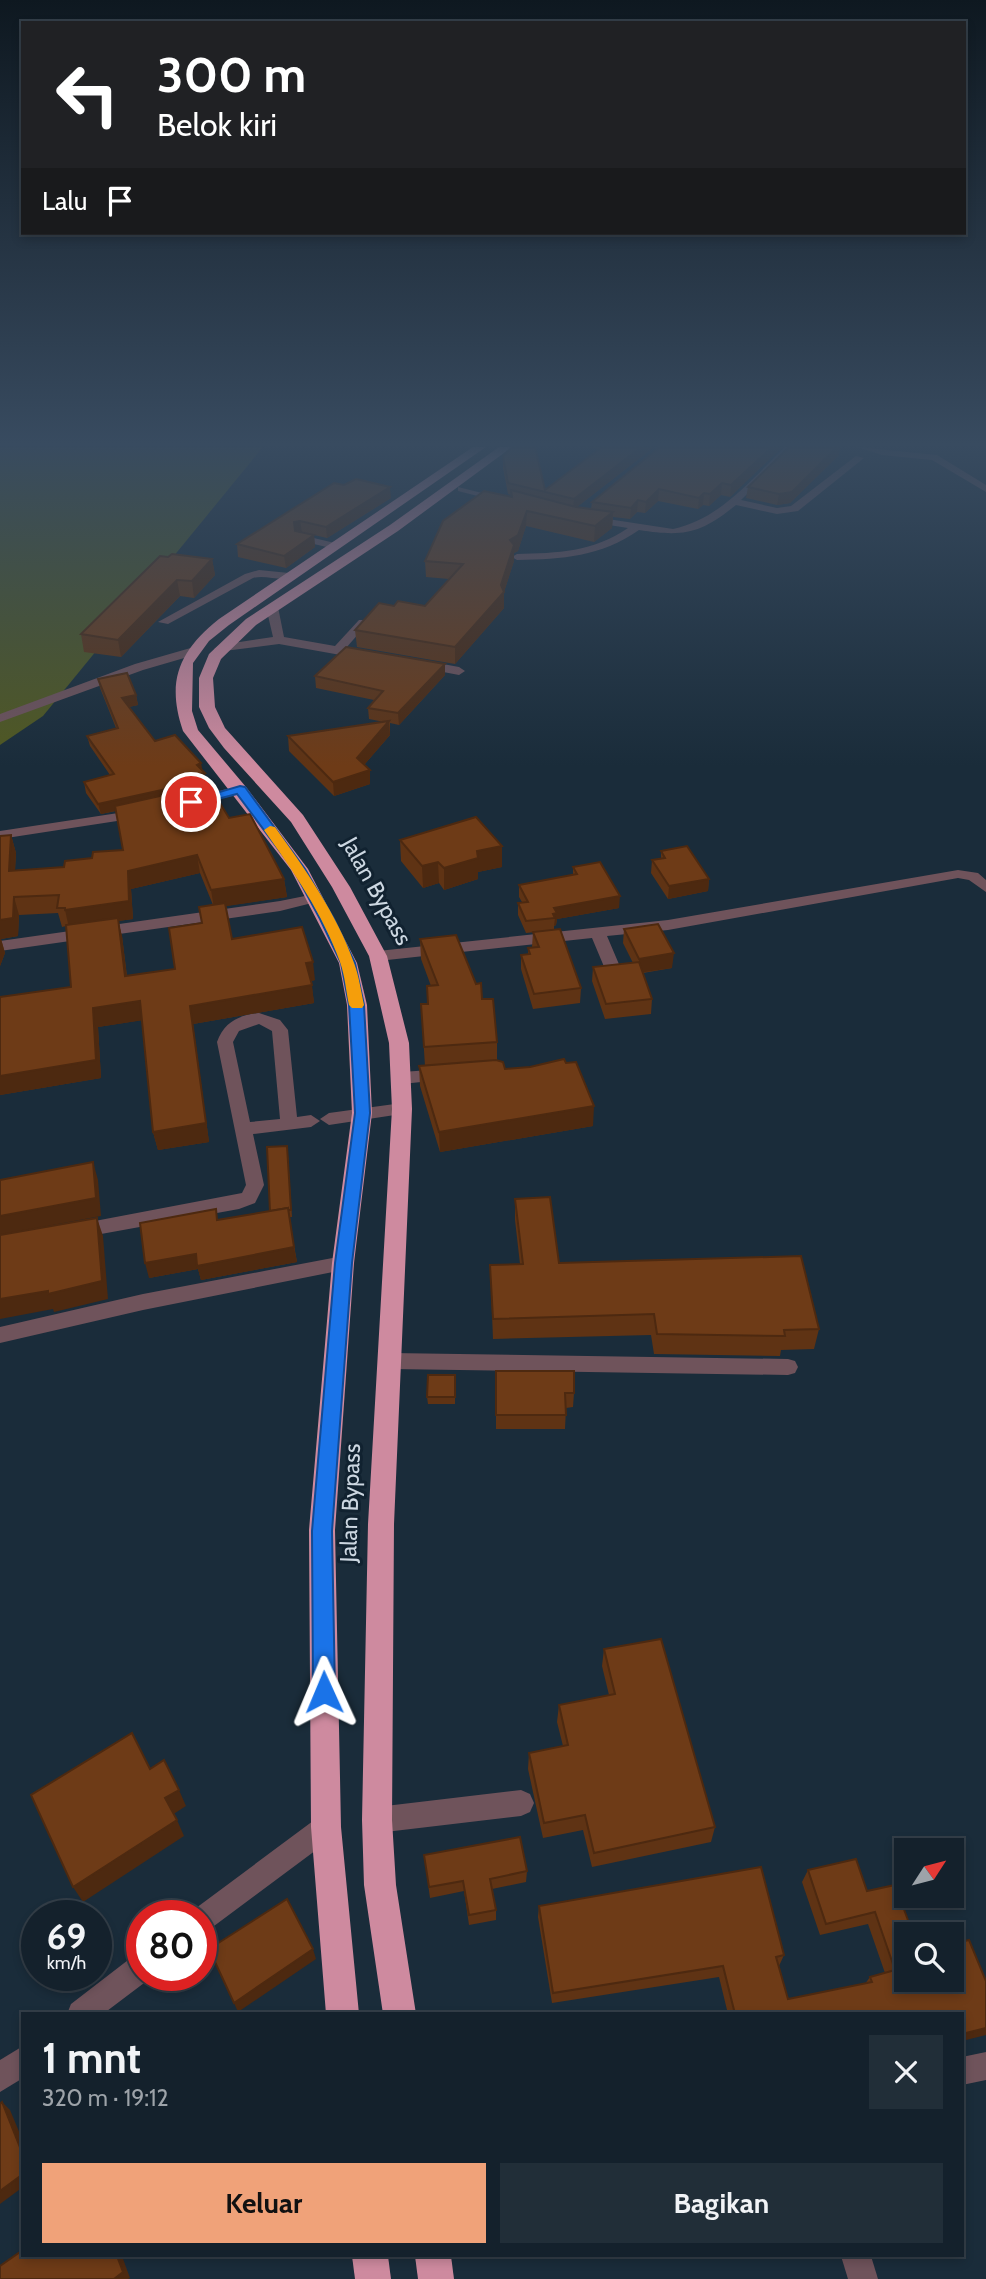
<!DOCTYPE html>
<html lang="id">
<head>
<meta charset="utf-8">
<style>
  :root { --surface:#14212c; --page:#212e38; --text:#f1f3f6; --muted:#9da3a9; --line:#333e48; --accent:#f0a279 }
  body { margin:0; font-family:Cabin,sans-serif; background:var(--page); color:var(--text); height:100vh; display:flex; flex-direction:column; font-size:26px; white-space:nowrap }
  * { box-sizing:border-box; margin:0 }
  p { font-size:23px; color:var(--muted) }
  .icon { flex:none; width:38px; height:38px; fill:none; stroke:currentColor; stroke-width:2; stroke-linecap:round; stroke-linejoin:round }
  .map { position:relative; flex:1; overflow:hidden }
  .details { position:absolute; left:21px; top:2012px; width:943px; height:245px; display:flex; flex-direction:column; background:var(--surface); border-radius:0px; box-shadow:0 4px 10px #0003,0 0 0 2px var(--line) }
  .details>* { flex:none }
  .guide { position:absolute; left:21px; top:21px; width:945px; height:214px; border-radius:0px; box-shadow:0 4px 10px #0003,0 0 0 2px var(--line); background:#202124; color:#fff; overflow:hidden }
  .needle { width:46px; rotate:54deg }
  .tools { position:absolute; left:894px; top:1838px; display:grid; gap:14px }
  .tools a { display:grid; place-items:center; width:70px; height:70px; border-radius:0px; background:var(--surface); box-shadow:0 4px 10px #0003,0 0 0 2px var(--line); font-size:35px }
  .speed { position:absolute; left:21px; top:1900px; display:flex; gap:14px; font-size:35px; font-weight:700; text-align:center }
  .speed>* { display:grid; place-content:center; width:91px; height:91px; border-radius:50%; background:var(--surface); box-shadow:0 4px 10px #0003,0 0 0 2px var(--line); line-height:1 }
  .speed small { font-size:18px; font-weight:400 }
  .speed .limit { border:10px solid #d22; background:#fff; color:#111 }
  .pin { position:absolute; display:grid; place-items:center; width:60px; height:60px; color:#fff; margin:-30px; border:4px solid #fff; border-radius:50%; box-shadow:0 2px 7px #0007 }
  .me { position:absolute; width:77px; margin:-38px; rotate:359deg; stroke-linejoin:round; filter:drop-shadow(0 0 5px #0008) }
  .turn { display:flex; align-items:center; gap:24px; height:147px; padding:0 21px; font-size:32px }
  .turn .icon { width:91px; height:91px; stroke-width:2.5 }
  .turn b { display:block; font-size:49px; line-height:60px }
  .then { display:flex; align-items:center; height:66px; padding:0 21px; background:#0003; gap:14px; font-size:26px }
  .round { display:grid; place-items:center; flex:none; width:74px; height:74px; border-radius:0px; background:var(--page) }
  .summary { display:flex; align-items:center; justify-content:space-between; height:119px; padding:0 21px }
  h1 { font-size:42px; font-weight:800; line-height:52px }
  .cta { display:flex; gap:14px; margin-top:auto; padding:14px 21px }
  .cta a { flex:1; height:80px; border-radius:0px; background:var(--accent); color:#111; font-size:28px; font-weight:800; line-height:80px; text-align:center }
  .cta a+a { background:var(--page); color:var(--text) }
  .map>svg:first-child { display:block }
  .green { fill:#505821 }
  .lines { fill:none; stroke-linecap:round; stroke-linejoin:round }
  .minor { fill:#6f535b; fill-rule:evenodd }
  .highway { fill:#ce8a9f; fill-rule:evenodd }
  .wall { fill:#5f3314; fill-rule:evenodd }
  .shaded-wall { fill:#4d2910 }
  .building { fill:#6e3b17; stroke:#4d2910; stroke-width:2 }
  .route { fill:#1a73e8; stroke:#114b97; stroke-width:2 }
  .slow { fill:#f59e0b }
  .labels { text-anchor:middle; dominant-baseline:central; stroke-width:6; stroke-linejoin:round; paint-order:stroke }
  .street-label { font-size:23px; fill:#ccd7e1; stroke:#112230 }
</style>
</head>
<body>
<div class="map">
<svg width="986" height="2279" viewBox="0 0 986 2279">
  <rect width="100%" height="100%" fill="#1a2c3a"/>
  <path class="green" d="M0 447H263L43 716 0 745Z"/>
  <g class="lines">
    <g class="minor">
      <path d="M785 447H795L741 500 777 508 791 506 856 456 864 458 798 511 777 514 736 505C700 534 684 537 639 530 600 557 563 559 517 560L512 557 517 554C558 553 593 552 628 528L584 521 583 519 588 516 673 529C720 519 752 479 785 447Z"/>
      <path d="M857 447 937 455 986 485V492L932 460 882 455Z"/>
      <path d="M458 487 506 499 501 502 458 491Z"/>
      <path d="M301 535 339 544 340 546 335 549 297 540V536Z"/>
      <path d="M259 570 289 573 295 576C283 583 266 574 253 578L168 624 158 622 245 574Z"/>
      <path d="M272 604 278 607 284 637 335 646 359 620H367V624L346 648 369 655 363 659 279 644 216 652 214 649 220 645 273 637 266 607Z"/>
      <path d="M194 647 198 648V654L143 670 0 722V714L135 664Z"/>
      <path d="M421 660 459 667 465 671 459 675 417 667 415 664Z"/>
      <path d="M240 786 245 787V793L193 805 186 801 188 798Z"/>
      <path d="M138 810 143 811V817L0 839V831Z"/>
      <path d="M958 870 978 873 986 880V892L969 880 958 878 668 930 607 936 621 969 613 974 605 969 592 938 378 961 370 956 378 951 668 920Z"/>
      <path d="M315 894 320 895 322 898 320 901 280 911 0 951V941L280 901Z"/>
      <path d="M259 1013 280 1020 288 1030 297 1117 311 1115 320 1121 311 1127 253 1134 264 1185 255 1203 239 1209 79 1238 72 1236 70 1231 72 1226 79 1224 242 1193 246 1185 217 1042C224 1022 239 1015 259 1013ZM259 1024 272 1031 280 1119 250 1122 233 1042 239 1031Z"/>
      <path d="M444 1069 452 1075 450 1079 402 1084 394 1078 402 1072Z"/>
      <path d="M402 1103 408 1105 411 1109 408 1113 329 1125 320 1119 329 1113Z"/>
      <path d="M343 1256 350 1258 352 1263 350 1268 343 1270 143 1310 0 1343V1327L143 1294Z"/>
      <path d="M391 1353 788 1359 795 1361 798 1367 795 1373 788 1375 391 1369 384 1367 381 1361 384 1355Z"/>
      <path d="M521 1790 530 1794 534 1803 530 1812 521 1816 377 1833 368 1829 364 1820 368 1811 377 1807Z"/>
      <path d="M326 1814 335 1818 339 1827 335 1836 210 1929 201 1933V1916H189L192 1911 317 1818Z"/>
      <path d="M142 1954V1976L152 1977 103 2014H67L71 2004 132 1957Z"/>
      <path d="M23 2046V2078L0 2092V2060Z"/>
      <path d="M986 2052V2080L962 2085V2057Z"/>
      <path d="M841 2256H871L878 2279H848Z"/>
    </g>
    <g class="highway">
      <path d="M473 447H486L229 625 209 641 193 663 192 711 198 730 246 787 308 869 357 963 367 1005 372 1113 354 1263 335 1530 341 1827 359 2014H326L311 1827 309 1530 332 1263 352 1113 347 1005 339 963 291 870 183 731C166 681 179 651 219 619Z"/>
      <path d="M499 447H512L398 531 256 625 221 659 213 678 215 707 225 728 303 815 350 887 387 956 409 1043 412 1109 394 1524 392 1820 396 1885 416 2014H383L364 1885 362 1820 368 1524 392 1109 389 1043 369 956 332 887 291 822 224 748 209 728 199 707V678L209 654 246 619 390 525Z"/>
      <path d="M352 2256H388L391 2279H355Z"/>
      <path d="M415 2256H451L454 2279H418Z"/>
    </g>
  </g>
  <g class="wall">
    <path d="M586 447H654L577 507 591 509 592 502 660 447H782L730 497 721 495 709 506 703 505 698 509 658 501 645 513 637 512 630 519 613 517 612 528 594 542 526 526 518 551 514 553V561L504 592V608L455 664 357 647 355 630 394 606H425L449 579 426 577 425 561 511 497V495L508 494 503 468V456L545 490 599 449Z"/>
    <path d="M839 455 790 503 777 505 746 498 748 487Z"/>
    <path d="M334 483 391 498 327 538 314 535 315 547 286 568 238 557 237 544Z"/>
    <path d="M168 557 212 559 215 575 194 598 180 596 121 657 84 652 81 634Z"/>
    <path d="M445 675 399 725 390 723V735L364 765 370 784 334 796 289 751 288 736 384 722 369 719 368 708 374 700 316 688 315 676Z"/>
    <path d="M98 679 136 695 138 705 129 707 155 741 202 770 206 783 204 784V787L229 818 284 879 287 897 225 906 232 939 315 980 311 981 314 1003 193 1024 209 1142 158 1150 153 1132 142 1020 98 1027 101 1078 0 1095V997L71 987 66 926 62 927 58 913 19 915 18 936 1 939 5 953 0 966V836L11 835 16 853 15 870 64 867 92 858 123 850 116 811 101 814 86 793 84 782 110 775 90 746 87 736 116 728 100 688ZM200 873 213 905 175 969 127 976 122 936 118 921 133 919 131 889Z"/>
    <path d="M400 840 502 846V867L478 872V879L444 890 439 883 423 888 401 861Z"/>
    <path d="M661 851 709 879 708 891 668 899 651 873 652 860 661 859Z"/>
    <path d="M573 867 619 908 557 919 556 925 554 926V930L526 933 518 915V903L522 902 519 897V885L573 875Z"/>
    <path d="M624 929 672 968 643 973 652 999 651 1014 605 1019 592 981 593 967 633 963 623 943Z"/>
    <path d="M533 932 581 988 580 1003 533 1009 521 969V955L528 954V948L532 947Z"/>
    <path d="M420 939 482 999 497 1042V1061L505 1069 593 1126 440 1152 420 1086 419 1066H425L421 1004H428L431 986 421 959Z"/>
    <path d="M288 1154 292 1217H289L297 1262 201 1280 198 1269 149 1278 270 1211Z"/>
    <path d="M515 1199 559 1263 819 1329 814 1349 781 1350 780 1356 654 1354 651 1335 493 1339 490 1265 520 1264 515 1220Z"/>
    <path d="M496 1371 574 1393 573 1407 566 1408 565 1429H496Z"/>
    <path d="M455 1375V1404H428L427 1397Z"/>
    <path d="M604 1649 715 1827 711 1842 592 1867 583 1830 543 1838 528 1769 529 1753 563 1746 557 1722 559 1705 609 1695 602 1666Z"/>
    <path d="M424 1855 527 1871 526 1882 492 1889 496 1910V1920L469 1925 464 1891 430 1898Z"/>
    <path d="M808 1870 867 1891 906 1934 962 2014H728L719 1977 552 2003 538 1917 539 1906 784 1955 779 1966 788 1999 865 1984 870 1977 885 1973 868 1924 820 1935 802 1882Z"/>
  </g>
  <g class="shaded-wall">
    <path d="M641 447H654L573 510 574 499Z"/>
    <path d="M772 447H782L730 497 731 485Z"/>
    <path d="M835 447H840L839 455 790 503 777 505 779 494Z"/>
    <path d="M722 483 721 495 709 506 710 494Z"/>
    <path d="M390 487 391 498 327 538 326 527Z"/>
    <path d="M659 489 658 501 645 513 646 502Z"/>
    <path d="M704 493 703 505 698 509 699 498Z"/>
    <path d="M638 500 637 512 630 519 631 508Z"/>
    <path d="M527 511 526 526 518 551 514 553V561L504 592V608L455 664V647L501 585 510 540Z"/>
    <path d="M613 512 612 528 594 542 595 526Z"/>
    <path d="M300 521 302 532 295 534 294 522Z"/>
    <path d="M314 535 315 547 286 568 284 556Z"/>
    <path d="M212 559 215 575 194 598 192 581Z"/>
    <path d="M177 580 180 596 121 657 118 640Z"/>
    <path d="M445 664V675L399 725 398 713Z"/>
    <path d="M136 695 138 705 124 708 122 698Z"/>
    <path d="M389 721 390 735 358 772 357 758Z"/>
    <path d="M201 763 203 773H205L206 783 204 784 205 791 101 814 98 804Z"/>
    <path d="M370 770V784L334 796 333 782Z"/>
    <path d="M11 835 16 853 14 889 9 871Z"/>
    <path d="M502 846V867L478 872V879L444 890V868L477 851Z"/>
    <path d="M197 855 200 873 131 889 133 919 118 921 122 936 129 994 125 976 69 928 65 910 128 871Z"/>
    <path d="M438 862 439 883 423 888 422 866Z"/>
    <path d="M284 879 287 897 214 908 211 890Z"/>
    <path d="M709 879 708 891 668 899 669 886Z"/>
    <path d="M620 896 619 908 557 919 556 925 554 926 555 918H553L554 908Z"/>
    <path d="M14 897 19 915 18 936 1 939 5 953 0 966V920Z"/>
    <path d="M674 953 672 968 638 973 639 959Z"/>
    <path d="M313 962 315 980 308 982 306 963Z"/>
    <path d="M312 985 314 1003 193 1024 209 1142 158 1150 153 1132 190 1006Z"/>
    <path d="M140 1001 144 1020 98 1027 101 1078 0 1095V1076L93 1008Z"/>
    <path d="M594 1106 593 1126 440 1152 439 1132Z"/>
    <path d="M93 1162 98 1180 101 1216 0 1235V1216Z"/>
    <path d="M97 1218 103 1236 108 1299 54 1312 53 1309 0 1319V1299Z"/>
    <path d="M294 1247 297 1262 201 1280 198 1269 149 1278 145 1263 196 1254Z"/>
    <path d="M179 1790 186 1806 172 1815 165 1798Z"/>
    <path d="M177 1820 184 1836 83 1902 73 1887Z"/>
    <path d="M313 1949 316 1959 238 2012 234 2003Z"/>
    <path d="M986 2028V2035L962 2041V2034Z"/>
    <path d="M2 2102 10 2110 23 2141V2155Z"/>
    <path d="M23 2174V2187L0 2204V2191Z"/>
    <path d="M117 2256H122L130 2278 128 2279H114Z"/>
  </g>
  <g class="building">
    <path d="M512 447H535L545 490 602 447H641L574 499 508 483 503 456Z"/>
    <path d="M660 447H772L731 485 722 483 710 494 704 493 699 498 659 489 646 502 638 500 631 508 592 502Z"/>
    <path d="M789 447H837L792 492 779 494 748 487Z"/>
    <path d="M356 479 390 487 326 527 300 521 294 522 295 531 314 535 284 556 237 544 334 483 344 485Z"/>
    <path d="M511 490 576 507 613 512 595 526 527 511 518 535 510 540 514 545 501 585 504 592 455 647 355 630 379 603 394 606 398 601 425 606 463 564 425 561 443 521 484 491 512 497Z"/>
    <path d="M172 554 212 559 192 581 177 580 118 640 81 634 160 556 168 557Z"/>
    <path d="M346 647 445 664 398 713 368 708 383 691 315 676Z"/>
    <path d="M127 673 136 695 122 698 155 741 175 735 201 763 197 765 205 773 199 774 203 781 98 804 84 782 114 774 87 736 118 728 98 679Z"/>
    <path d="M389 721 357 758 370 770 333 782 288 736Z"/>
    <path d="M209 785 229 818 250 814 284 879 211 890 197 855 128 871 129 901 65 910V908H57L59 895 14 897 13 918 0 920V836L11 835 9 871 64 867 65 861 92 858 93 852 123 850 115 806Z"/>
    <path d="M476 817 502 846 477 851 478 858 444 868 438 862 422 866 400 840Z"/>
    <path d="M687 846 709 879 669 886 652 860 665 858 661 851Z"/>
    <path d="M600 862 620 896 554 908 557 913 553 914 555 918 526 921 518 903 528 902 519 885 577 874 573 867Z"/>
    <path d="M225 903 232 939 302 927 313 962 306 963 312 985 190 1006 206 1123 153 1132 140 1001 93 1008 96 1060 0 1076V997L71 987 66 925 118 918 125 976 175 969 169 928 202 923 199 907Z"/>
    <path d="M658 924 674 953 639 959 624 929Z"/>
    <path d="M560 929 581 988 534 994 521 955 530 954 528 948 539 947 533 932Z"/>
    <path d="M456 935 476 984 481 983 482 999H493L497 1042 424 1047 421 1004H428L427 986 438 985 420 939Z"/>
    <path d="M639 962 652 999 606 1004 593 967Z"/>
    <path d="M564 1059 566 1063 576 1062 594 1106 439 1132 419 1066 496 1060 503 1062 505 1069 530 1067Z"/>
    <path d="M287 1146 291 1210H288V1208L270 1211 267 1147Z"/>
    <path d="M93 1162 96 1198 0 1216V1180Z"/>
    <path d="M550 1197 559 1263 801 1256 819 1329 784 1330 785 1336 657 1334 654 1314 493 1319 490 1265 523 1264 515 1199Z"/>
    <path d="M288 1208 294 1247 197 1266 196 1254 145 1263 140 1223 216 1209 217 1220Z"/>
    <path d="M97 1218 102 1281 48 1294V1291L0 1299V1235Z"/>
    <path d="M496 1371H574V1393H565L566 1415H496Z"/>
    <path d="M428 1375H455V1397H427Z"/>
    <path d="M661 1639 715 1827 594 1853 585 1815 544 1823 529 1753 568 1745 559 1705 615 1694 604 1649Z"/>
    <path d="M132 1733 150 1769 164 1760 179 1790 165 1798 177 1820 73 1887 31 1795Z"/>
    <path d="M520 1837 527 1871 490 1879 496 1910 469 1915 463 1881 429 1887 424 1855Z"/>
    <path d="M856 1859 867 1891 895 1885 913 1934H906V1979H952V1944L969 1940 986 1981V2028L962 2034V2014H735L723 1966 553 1993 539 1906 761 1867 784 1955 776 1957 788 1999 872 1982 870 1977 895 1970 875 1912 826 1924 808 1870Z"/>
    <path d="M287 1899 313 1949 234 2003 209 1949Z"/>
    <path d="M2 2102 23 2155V2174L0 2191V2104Z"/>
    <path d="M23 2250V2256H117L123 2272 114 2279H0V2266Z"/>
  </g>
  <linearGradient id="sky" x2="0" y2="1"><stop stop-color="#0e1820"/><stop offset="0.58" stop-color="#384b60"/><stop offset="1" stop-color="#384b60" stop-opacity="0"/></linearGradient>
  <rect width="986" height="766" fill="url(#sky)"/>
  <path class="route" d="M240 786 245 787 305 869 334 919 355 963 364 1005 370 1113 352 1263 332 1531 335 1692 332 1700 324 1703 316 1700 313 1692 312 1531 335 1263 355 1113 349 1005 341 963 320 919 293 869 237 794 191 806 185 802Z"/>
  <path class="slow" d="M270 826 275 827C305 869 337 914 354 963 359 976 361 991 364 1005L362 1008H352L349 1005C346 991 345 976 340 962 323 914 293 871 264 830Z"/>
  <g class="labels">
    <g class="street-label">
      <text transform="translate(377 891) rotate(61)">Jalan Bypass</text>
      <text transform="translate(350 1503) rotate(-88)">Jalan Bypass</text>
    </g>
  </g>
</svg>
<div class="tools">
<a><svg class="needle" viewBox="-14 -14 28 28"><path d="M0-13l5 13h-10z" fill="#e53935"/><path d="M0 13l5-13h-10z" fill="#9da3a9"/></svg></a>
<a><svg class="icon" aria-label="search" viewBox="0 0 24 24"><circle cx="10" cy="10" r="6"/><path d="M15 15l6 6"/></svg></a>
</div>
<div class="speed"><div>69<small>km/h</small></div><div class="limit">80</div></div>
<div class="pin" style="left:191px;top:802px;background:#d93025"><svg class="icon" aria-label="arrive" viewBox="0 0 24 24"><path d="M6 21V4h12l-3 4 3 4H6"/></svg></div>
<svg class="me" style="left:324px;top:1692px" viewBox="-20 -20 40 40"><path d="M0-17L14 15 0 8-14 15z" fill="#1a73e8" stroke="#fff" stroke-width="4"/></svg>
<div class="guide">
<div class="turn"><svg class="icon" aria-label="left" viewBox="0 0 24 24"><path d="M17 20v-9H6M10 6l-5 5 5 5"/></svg><div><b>300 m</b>Belok kiri</div></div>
<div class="then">Lalu<svg class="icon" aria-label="arrive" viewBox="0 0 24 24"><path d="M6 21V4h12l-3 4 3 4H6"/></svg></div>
</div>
<section class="details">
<div class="summary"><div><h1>1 mnt</h1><p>320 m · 19:12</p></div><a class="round"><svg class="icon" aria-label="close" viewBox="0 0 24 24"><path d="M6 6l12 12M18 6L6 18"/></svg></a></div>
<div class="cta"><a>Keluar</a><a>Bagikan</a></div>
</section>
</div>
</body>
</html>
